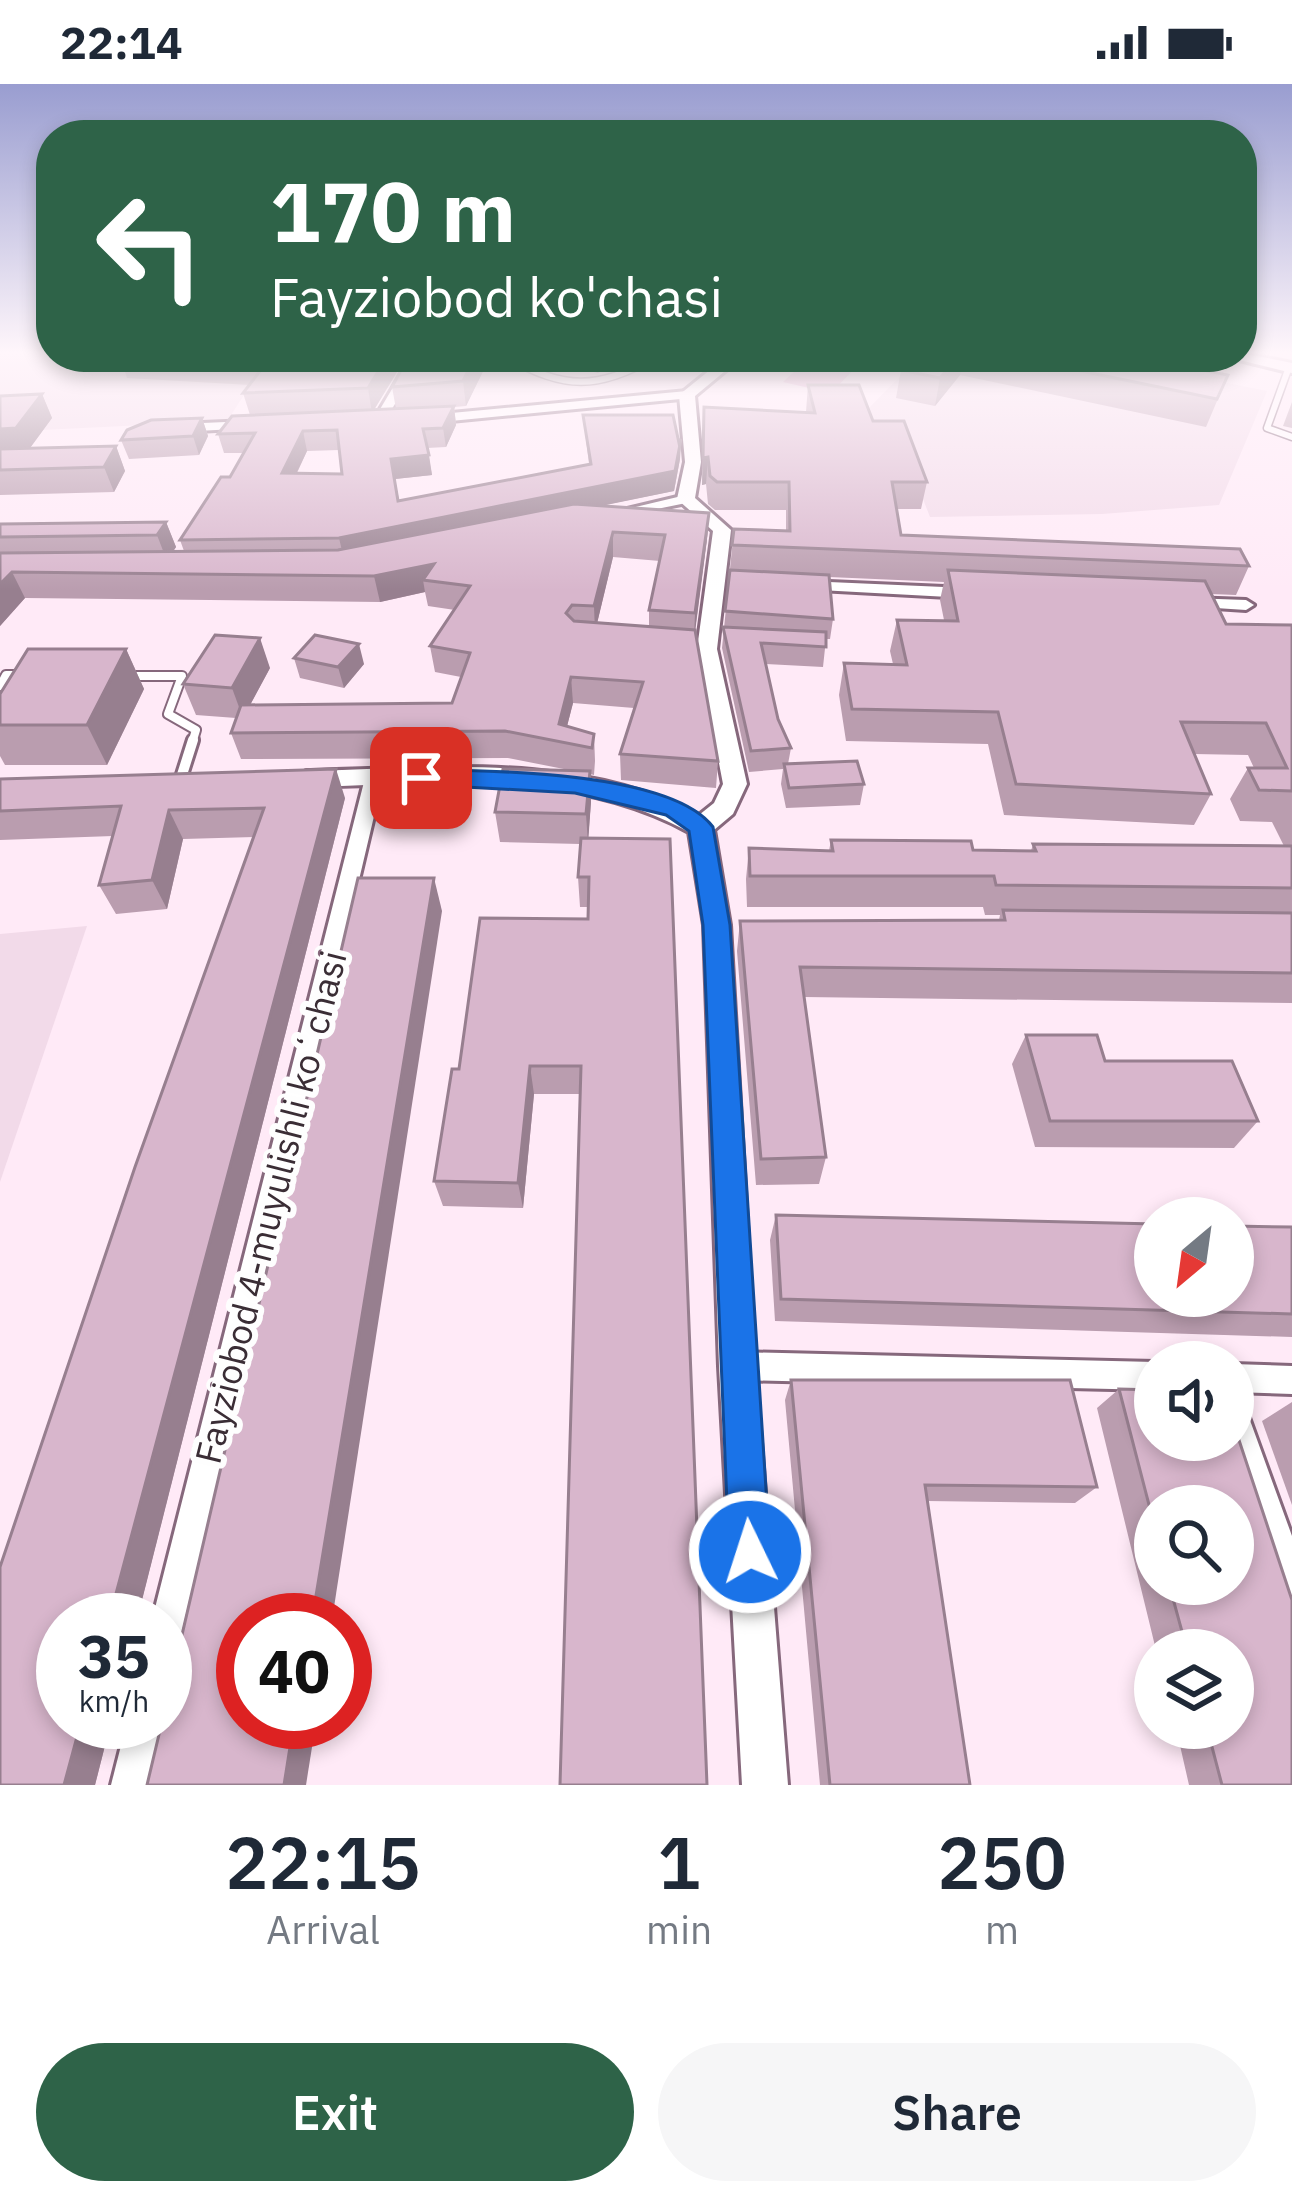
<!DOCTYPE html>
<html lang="en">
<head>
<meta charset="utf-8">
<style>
  :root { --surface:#fff; --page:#f6f6f7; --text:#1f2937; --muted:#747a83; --accent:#2e6348 }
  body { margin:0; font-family:"IBM Plex Sans",sans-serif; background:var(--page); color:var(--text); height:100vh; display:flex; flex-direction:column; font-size:45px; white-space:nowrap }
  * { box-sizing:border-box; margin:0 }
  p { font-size:39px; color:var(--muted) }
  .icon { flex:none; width:66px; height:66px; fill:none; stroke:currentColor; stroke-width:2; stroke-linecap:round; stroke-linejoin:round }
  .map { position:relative; height:1701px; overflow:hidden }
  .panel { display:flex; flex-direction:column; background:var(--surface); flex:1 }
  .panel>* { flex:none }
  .banner { position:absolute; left:36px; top:36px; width:1221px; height:252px; border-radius:48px; box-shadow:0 6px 18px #0003; background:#2e6348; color:#fff; overflow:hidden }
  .needle { width:78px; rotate:209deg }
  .tools { position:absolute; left:1134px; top:1113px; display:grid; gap:24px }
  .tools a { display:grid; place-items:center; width:120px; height:120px; border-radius:50%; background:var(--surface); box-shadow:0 6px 18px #0003; font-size:60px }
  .speed { position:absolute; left:36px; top:1509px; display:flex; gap:24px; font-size:60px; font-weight:700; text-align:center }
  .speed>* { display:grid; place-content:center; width:156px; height:156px; border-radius:50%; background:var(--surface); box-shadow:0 6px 18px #0003; line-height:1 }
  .speed small { font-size:30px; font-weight:400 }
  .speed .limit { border:18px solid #d22; background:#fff; color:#111 }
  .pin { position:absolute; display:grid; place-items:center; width:102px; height:102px; color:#fff; margin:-51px; border-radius:24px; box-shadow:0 6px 18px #0006 }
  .me { position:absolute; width:132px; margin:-66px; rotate:356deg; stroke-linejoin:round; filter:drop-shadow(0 0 9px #0008) }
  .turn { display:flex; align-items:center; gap:42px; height:252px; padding:0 36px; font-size:54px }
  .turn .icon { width:156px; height:156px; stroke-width:2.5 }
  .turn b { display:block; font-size:84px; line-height:102px }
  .eta { display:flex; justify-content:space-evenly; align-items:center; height:204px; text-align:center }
  .eta b { font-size:72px; font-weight:600; line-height:84px }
  .primary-button { display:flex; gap:24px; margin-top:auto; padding:24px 36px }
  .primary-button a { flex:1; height:138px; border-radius:72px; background:var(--accent); color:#fff; font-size:48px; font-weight:600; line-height:138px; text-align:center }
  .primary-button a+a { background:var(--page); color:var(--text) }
  .status { display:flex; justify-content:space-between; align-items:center; height:84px; padding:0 60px; background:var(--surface); direction:ltr }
  .status svg { height:33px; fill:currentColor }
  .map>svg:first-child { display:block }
  .built { fill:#f2dae9 }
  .green { fill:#eba6d4 }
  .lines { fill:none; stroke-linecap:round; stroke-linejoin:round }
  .service-far2-casing { stroke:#86687c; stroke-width:9 }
  .service-far1-casing { stroke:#86687c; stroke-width:12 }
  .service-casing { stroke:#86687c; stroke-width:16 }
  .minor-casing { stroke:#86687c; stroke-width:6 }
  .tertiary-casing { stroke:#86687c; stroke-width:6 }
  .secondary-casing { stroke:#86687c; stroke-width:6 }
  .service-far2 { stroke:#fff; stroke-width:6 }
  .service-far1 { stroke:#fff; stroke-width:8 }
  .service { stroke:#fff; stroke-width:10 }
  .minor { fill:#fff; fill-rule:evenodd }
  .tertiary { fill:#fff; fill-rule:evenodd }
  .secondary { fill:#fff; fill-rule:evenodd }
  .wall { fill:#ba9daf; fill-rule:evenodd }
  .shaded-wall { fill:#977f8f }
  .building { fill:#d8b6cc; stroke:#977f8f; stroke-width:3; fill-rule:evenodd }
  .route { fill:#1a73e8; stroke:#114b97; stroke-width:3 }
  .labels { text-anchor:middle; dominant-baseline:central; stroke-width:12; stroke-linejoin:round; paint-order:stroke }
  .near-street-label { font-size:36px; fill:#3a2d35; stroke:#fefefe }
</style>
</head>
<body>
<div class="status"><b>22:14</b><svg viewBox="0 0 49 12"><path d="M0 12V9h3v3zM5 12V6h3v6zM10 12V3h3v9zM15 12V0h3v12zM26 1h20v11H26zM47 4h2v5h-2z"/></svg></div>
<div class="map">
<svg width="1292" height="1701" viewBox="0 0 1292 1701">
  <rect width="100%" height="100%" fill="#ffeaf7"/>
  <g class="built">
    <path d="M0 269H51V273H269L227 337 0 348Z"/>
    <path d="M919 273H1099L1267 307 1219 421 1102 430 930 433 902 361 877 359 867 326Z"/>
    <path d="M87 842 0 1098V850Z"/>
  </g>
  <path class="green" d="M810 273H866L831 309 783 298Z"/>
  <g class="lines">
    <g class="service-far2-casing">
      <g id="service-far2">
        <path d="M506 273C566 306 596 306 656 273"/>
        <path d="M1289 283 1267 344 1292 353"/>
      </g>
    </g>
    <g class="service-far1-casing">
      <g id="service-far1">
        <path d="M125 592H182L168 630 196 646 192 659"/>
        <path d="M0 602 6 591H23"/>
      </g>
    </g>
    <g class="service-casing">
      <path id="service" d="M180 697 193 656"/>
    </g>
    <g class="minor-casing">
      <g id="minor">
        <path d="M411 273H423L383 340H375L373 337Z"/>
        <path d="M687 307 693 311 691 314 430 339 424 335 430 331Z"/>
        <path d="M249 337 253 338V344L179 348 173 344 179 340Z"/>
        <path d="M686 411 691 412V418L613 434 606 430Z"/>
        <path d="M806 497 967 504 975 509 967 514 801 505 798 502Z"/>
        <path d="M1190 514 1246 516 1254 521 1246 526 1185 522V516Z"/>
        <path d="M374 688 383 694 181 1551 177 1563 165 1567V1536H152L365 694Z"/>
        <path d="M737 1268 1155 1278V1306L737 1296 727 1292 723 1282 727 1272Z"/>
        <path d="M1233 1280 1292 1282V1310L1233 1308Z"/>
        <path d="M1233 1313 1243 1317 1292 1452V1513L1281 1508 1276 1497 1228 1356H1233Z"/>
        <path d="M127 1638H161L147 1701H111Z"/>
      </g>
    </g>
    <g class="tertiary-casing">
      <path id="tertiary" d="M726 273H742L695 312 701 378 695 414 731 446 717 565 747 700 733 730 714 746 730 841 755 1282 788 1701H742L719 1282 704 841 689 748C572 684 435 700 306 703L294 695 306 687C437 684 579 668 699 731L714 719 723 700 697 565 713 447 677 415 685 378 679 311Z"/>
    </g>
    <g class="secondary-casing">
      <path id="secondary" d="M1242 269 1292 279V289L1227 273H1242Z"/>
    </g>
    <use href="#service-far2" class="service-far2"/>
    <use href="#service-far1" class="service-far1"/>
    <use href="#service" class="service"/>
    <use href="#minor" class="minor"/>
    <use href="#tertiary" class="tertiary"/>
    <use href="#secondary" class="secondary"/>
  </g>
  <g class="wall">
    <path d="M120 273H406L374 326 396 325 392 303 490 273 466 322 454 323 456 341 446 363 427 364 432 391 395 395 399 416 589 380 583 331 679 359 681 355 680 375 674 407 599 422 709 429 707 455 695 546 718 677 716 704 621 696 620 670 634 624 573 619 567 642 594 650 595 677 594 691 590 690 591 718 588 754 670 755 580 1010H534L523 1124 443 1122 434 1097 459 985 588 835V823H580L578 793 580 760 500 758 495 728 574 687 508 674 241 675 231 649 236 634 196 631 183 600 270 584 250 621 452 619 461 593 435 588 430 562 455 526 428 522 425 508 380 518 25 514 0 542V440L166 438 176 463 173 467H184L180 456 230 393 243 369H224L218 350 250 331 243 309 250 301 127 294ZM339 366 342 390 297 389 307 367ZM613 473 660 477 649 526V542L597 539Z"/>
    <path d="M544 273H628V278L597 289Z"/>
    <path d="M912 273H1134L1228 291 1206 343 960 291 935 322 896 314 901 286Z"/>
    <path d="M808 301 873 337 927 398 921 425H897L901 451 1249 482 1236 511 1211 510 1226 540 1292 541V919L804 913 826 1073 819 1100 756 1101 737 867 740 837 999 836 1000 831H985L983 823H747L746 795 749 764 829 767 831 756 973 766 1031 767 1033 760 1284 762 1272 738 1240 737 1230 715 1248 684H1254L1248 671 1194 670 1211 710 1194 741 1004 731 988 660 846 657 839 611 844 579 893 580 890 567 897 536H944L940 516 944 498 829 493 833 535 830 555H826L823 583 766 580 778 635 791 664 788 680 864 700 860 721 786 724 781 700 783 685 749 688 722 564 734 445 786 447V426H715L708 420 706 400 702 401 704 323 806 328Z"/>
    <path d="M42 310 52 334 30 364 116 362 125 387 114 408 0 411V312Z"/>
    <path d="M1292 318V344L1283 342Z"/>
    <path d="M202 334 208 352 199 371 129 375 121 356Z"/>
    <path d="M126 565 144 605 107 681H5L0 672V610Z"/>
    <path d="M294 574 364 580 344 604 300 594Z"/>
    <path d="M426 694 430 714 424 741H386L380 720Z"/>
    <path d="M0 695 345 714 95 1701H0L254 753 183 755 167 825 116 830 99 801 113 752 0 756Z"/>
    <path d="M1026 951 1105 977 1258 1037 1234 1064 1035 1063 1012 980Z"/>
    <path d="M776 1131 1292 1143V1253L775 1237 770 1156Z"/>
    <path d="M791 1296 1097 1403 1075 1419 927 1417 970 1701H820L785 1316Z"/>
    <path d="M1119 1305 1155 1306V1356H1233V1338L1292 1516V1701H1189L1176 1644H1233V1566H1156L1097 1324ZM1155 1422H1233V1500H1155Z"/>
    <path d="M1292 1318V1421L1262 1337Z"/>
  </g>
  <g class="shaded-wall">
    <path d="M387 273H406L372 329 368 304Z"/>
    <path d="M475 273H490L466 322 463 297Z"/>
    <path d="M596 273H628V278L597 289Z"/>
    <path d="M958 273H964L960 291 935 322 940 294Z"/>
    <path d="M42 310 52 334 27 368 0 371V345Z"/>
    <path d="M454 322 456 341 446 363 443 344Z"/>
    <path d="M202 334 208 352 199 371 193 352Z"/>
    <path d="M303 347 307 367 287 409 282 389Z"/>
    <path d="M681 355 680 375 674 407 344 475 339 454 675 387Z"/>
    <path d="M116 362 125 387 114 408 104 383Z"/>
    <path d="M429 371 432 391 395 395 391 375Z"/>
    <path d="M708 373 706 400 702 401 703 374Z"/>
    <path d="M709 429 707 455 694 556 695 529Z"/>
    <path d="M166 438 176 463 167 477 157 451Z"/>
    <path d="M613 448V473L595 548 594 522Z"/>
    <path d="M434 480 423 496 425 508 380 518 374 492Z"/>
    <path d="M12 488 25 514 0 542V500Z"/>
    <path d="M260 554 270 584 243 634 232 604Z"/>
    <path d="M359 560 364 580 344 604 338 583Z"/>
    <path d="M126 565 144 605 107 681 87 641Z"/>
    <path d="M571 593 573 619 563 658 559 640Z"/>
    <path d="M336 685 345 714 137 1536H109Z"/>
    <path d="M590 687 591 718 588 760 586 730Z"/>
    <path d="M426 694 430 714 424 741 420 721Z"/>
    <path d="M169 726 183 755 167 825 152 796Z"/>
    <path d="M434 794 442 827 332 1536H312Z"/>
    <path d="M530 982 534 1010 523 1124 518 1099Z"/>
    <path d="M81 1638H111L95 1701H64Z"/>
    <path d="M294 1638H316L306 1701H284Z"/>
  </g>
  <g class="building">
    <path d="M181 273H387L368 304 243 309 267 278Z"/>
    <path d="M408 273H475L463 297 392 303Z"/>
    <path d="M912 273H958L940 294 901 286Z"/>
    <path d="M1013 273H1134L1228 291 1217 315Z"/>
    <path d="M808 301H859L873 337H904L927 398H892L901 451 1240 465 1249 482 732 461 734 445 790 447 789 398H717L710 392 708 373 703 374 704 323 815 329Z"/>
    <path d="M42 310 16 344 0 345V312Z"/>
    <path d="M454 322 443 344 423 345 429 371 391 375 398 417 591 380 583 331H673L679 359 681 355 675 387 339 454 180 456 221 393H230L255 349 218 350 232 332ZM337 346 342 390 282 389 303 347Z"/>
    <path d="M202 334 193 352 121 356 127 346 151 336Z"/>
    <path d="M116 362 104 383 0 386V365Z"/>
    <path d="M574 420 709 429 695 529 649 526 665 451 613 448 594 522 572 521 566 529 574 537 695 546 718 677 620 670 643 598 571 593 559 640 594 650 592 664 505 647 231 649 241 621 452 619 470 569 430 562 470 502 423 496 434 480 374 492 12 488 0 500V469L338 466Z"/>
    <path d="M166 438 157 451 0 453V440Z"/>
    <path d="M730 486 829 491 833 535 725 527Z"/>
    <path d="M948 486 1205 497 1226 540 1292 541V707L1259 706 1248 684H1287L1266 639 1181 638 1211 710 1016 700 998 628 852 625 844 579 907 581 897 536 958 537Z"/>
    <path d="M723 543 826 548V563L761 559 778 635 791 664 751 667Z"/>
    <path d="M215 551 260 554 232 604 183 600Z"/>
    <path d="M315 551 359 560 338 583 294 574Z"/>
    <path d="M28 565H126L87 641H0V610Z"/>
    <path d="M857 677 864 700 789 704 784 680Z"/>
    <path d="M336 685 109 1536H63V1638H81L64 1701H0V1483L135 1083 264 724 169 726 152 796 99 801 121 722 0 727V695Z"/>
    <path d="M503 685 590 687 586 730 495 728Z"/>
    <path d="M387 693 426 694 420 721 380 720Z"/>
    <path d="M581 754 670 755 707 1701H560L581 982H530L518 1099 434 1097 452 985H459L480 834 588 835 589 793H578Z"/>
    <path d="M831 756 971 757 973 766 1036 767 1033 760 1292 762V804L996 801 994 792H750L749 764 833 767Z"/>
    <path d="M358 794H434L312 1536H243V1638H294L284 1701H147L162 1638H165V1624Z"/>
    <path d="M1003 826 1292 829V889L800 883 826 1073 761 1075 740 837 1005 836Z"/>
    <path d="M1026 951H1097L1105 977H1232L1258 1037H1050Z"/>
    <path d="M776 1131 1155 1140V1212H1233V1142L1292 1143V1230L781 1215Z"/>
    <path d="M791 1296H1070L1097 1403 925 1401 970 1701H830Z"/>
    <path d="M1119 1305 1155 1306V1356H1233V1338L1292 1516V1701H1222L1207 1644H1233V1566H1187L1169 1500H1233V1422H1155V1444Z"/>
  </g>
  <linearGradient id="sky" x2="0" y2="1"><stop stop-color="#999dd0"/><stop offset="0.53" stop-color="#fff6fb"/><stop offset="1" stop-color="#fff6fb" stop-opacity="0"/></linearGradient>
  <rect width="1292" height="507" fill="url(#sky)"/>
  <path class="route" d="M421 686C488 686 671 687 713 743L730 841 770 1468 764 1483 750 1489 735 1483 729 1468 703 841 689 747 666 731 575 709 412 700 409 694Z"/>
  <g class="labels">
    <g class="near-street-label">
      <text transform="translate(270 1123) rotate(-76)">Fayziobod 4-muyulishli koʻchasi</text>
    </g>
  </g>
</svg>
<div class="tools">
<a><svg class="needle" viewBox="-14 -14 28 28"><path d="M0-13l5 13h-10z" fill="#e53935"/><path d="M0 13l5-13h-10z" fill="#747a83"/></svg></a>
<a><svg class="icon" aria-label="sound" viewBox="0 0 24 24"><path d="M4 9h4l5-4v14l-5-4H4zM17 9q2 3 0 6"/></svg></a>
<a><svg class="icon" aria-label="search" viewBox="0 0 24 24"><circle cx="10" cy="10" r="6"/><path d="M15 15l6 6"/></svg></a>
<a><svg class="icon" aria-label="layers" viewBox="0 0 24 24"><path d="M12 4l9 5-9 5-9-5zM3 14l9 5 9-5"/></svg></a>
</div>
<div class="speed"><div>35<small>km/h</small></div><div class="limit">40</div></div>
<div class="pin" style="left:421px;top:694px;background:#d93025"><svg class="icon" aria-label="arrive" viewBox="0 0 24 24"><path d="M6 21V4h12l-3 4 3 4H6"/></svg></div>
<svg class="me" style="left:750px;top:1468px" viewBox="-20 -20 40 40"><circle r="17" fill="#1a73e8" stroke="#fff" stroke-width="3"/><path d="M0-11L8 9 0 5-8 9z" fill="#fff"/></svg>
<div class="banner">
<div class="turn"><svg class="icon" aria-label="left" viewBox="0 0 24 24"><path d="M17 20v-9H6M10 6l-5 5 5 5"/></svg><div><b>170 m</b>Fayziobod ko'chasi</div></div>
</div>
</div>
<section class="panel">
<div class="eta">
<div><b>22:15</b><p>Arrival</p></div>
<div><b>1</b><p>min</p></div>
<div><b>250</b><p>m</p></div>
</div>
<div class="primary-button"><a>Exit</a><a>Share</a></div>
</section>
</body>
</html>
